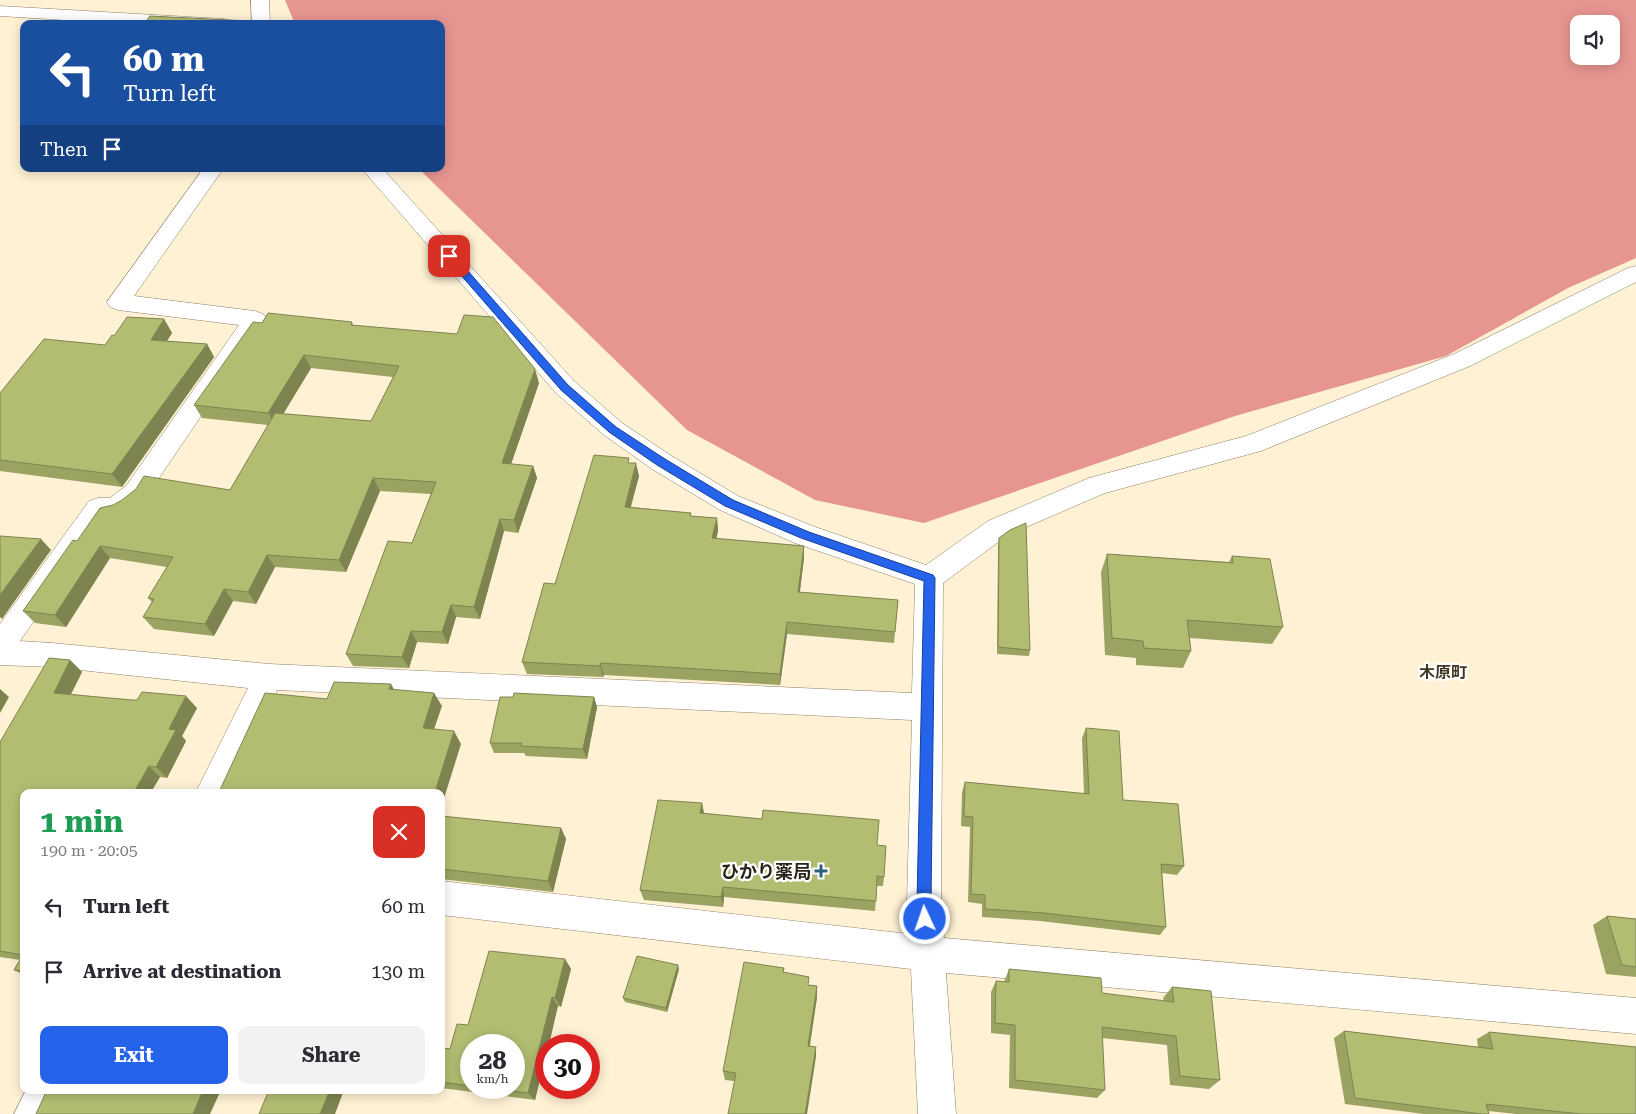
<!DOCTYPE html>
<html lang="en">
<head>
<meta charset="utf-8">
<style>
  :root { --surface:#fff; --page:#f2f2f3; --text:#2b2b33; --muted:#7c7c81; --accent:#2563eb }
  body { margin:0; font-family:"Roboto Serif","Noto Sans JP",serif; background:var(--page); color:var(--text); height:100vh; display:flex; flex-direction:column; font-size:19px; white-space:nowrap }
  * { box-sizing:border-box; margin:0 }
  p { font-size:16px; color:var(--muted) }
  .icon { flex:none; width:28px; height:28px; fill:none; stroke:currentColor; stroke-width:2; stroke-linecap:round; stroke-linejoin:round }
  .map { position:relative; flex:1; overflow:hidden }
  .details { position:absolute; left:20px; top:789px; width:425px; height:305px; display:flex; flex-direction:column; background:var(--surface); border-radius:10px; box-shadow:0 2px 12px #0003 }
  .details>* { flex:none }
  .guide { position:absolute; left:20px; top:20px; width:425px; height:152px; border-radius:10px; box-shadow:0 2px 12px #0003; background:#1a4fa0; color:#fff; overflow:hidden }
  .buttons { position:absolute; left:1570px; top:15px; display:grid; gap:10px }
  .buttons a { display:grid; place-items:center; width:50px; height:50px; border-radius:10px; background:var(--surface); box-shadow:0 2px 12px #0003; font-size:25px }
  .speed { position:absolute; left:460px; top:1034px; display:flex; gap:10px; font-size:25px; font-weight:700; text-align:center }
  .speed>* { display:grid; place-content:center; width:65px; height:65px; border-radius:50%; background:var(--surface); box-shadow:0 2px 12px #0003; line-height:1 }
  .speed small { font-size:12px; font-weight:400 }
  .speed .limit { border:8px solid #d22; background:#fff; color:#111 }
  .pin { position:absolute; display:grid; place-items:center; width:42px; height:42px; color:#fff; margin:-21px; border-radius:10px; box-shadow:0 2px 8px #0006 }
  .me { position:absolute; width:55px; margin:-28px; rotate:357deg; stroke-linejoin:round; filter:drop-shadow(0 0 4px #0008) }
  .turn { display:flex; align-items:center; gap:18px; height:105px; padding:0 20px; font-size:22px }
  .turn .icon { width:65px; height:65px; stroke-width:2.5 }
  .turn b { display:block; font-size:35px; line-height:42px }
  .then { display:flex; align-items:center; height:48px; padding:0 20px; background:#0003; gap:10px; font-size:19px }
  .round { display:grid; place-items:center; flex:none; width:52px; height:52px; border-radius:10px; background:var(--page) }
  .headline { display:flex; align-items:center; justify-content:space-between; height:85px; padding:0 20px }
  h1 { font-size:30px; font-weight:700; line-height:38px; color:#1e9e55 }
  .primary-button { display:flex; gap:10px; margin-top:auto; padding:10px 20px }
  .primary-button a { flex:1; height:58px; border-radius:10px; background:var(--accent); color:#fff; font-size:20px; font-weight:700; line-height:58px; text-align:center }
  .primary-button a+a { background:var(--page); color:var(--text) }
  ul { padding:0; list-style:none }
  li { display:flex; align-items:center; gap:15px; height:65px; padding:0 20px }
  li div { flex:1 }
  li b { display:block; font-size:19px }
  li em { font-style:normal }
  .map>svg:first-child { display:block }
  .forest { fill:#e79591; fill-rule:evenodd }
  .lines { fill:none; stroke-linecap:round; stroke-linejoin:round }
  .minor-casing { stroke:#8d8066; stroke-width:1 }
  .minor { fill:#fff; fill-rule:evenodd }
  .wall { fill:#9aa362; fill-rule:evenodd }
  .shaded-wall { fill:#7d8450 }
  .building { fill:#b3bd72; stroke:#7d8450 }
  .route { fill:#2563eb; stroke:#184099 }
  .poi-dot { fill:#2e5f7d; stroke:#fff; stroke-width:2 }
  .labels { text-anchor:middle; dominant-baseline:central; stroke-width:4.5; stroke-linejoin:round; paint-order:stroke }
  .neighbourhood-label { font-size:16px; font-weight:bold; fill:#423720; stroke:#fff }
  .near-poi-label { font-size:18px; font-weight:bold; fill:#282319; stroke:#fff; text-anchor:end }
</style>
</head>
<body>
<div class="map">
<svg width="1636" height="1114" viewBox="0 0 1636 1114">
  <rect width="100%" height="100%" fill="#fff1d4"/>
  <path class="forest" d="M285 0H1636V258L1568 288 1446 356 1235 416 924 523 815 500 687 430 419 169H441V24H295ZM1579 24H1611V56H1579Z"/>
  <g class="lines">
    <g class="minor-casing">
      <g id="minor">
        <path d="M251 0H269L270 24H252Z"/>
        <path d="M0 6 224 19 230 20 233 24H129L0 16Z"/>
        <path d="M203 169H223L134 296 255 311 263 314 267 319 144 500C131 511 123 520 105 519L20 641 52 643 269 664 912 693 915 584 795 543 720 510 652 469 604 435 556 393 362 169H383L574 381 622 423 670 455 738 496 815 527 926 565 988 521 1089 478 1246 436 1454 354 1628 268 1636 266V282L1470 366 1261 451 1105 493 1008 535 943 583 941 901 944 938 1636 998V1034L946 973 956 1114H918L911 969 441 915V881L909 934 907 901 912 720 277 690 228 792H196L248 688 52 667 0 665V624L89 501 98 498H110L126 486 239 325 118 310 110 307 107 302Z"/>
        <path d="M26 1090H66L54 1114H14Z"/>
      </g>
    </g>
    <use href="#minor" class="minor"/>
  </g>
  <g class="wall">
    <path d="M164 319 172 333 167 341 207 344 214 357 122 487 0 471V393L105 345 114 336Z"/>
    <path d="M352 322 353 325 539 383 511 464 533 466 537 478 518 533 504 531 480 619 456 617 448 644 417 642 409 668 353 666 346 654 412 543 431 494 380 491 346 572 275 567 256 604 233 601 214 636 154 629 143 617 152 602 148 598 167 567 110 558 66 627 35 623 23 611 77 541 230 490 268 425 202 418 194 405 262 323ZM311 368 393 377 371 421 283 414Z"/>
    <path d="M630 463 639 476 631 507 691 513V516L717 518 718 531 716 539 804 546V558L800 592 898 600 894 643 787 634 780 685 604 675 603 677 527 674 522 662 555 584Z"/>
    <path d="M999 538 1030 650 1029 656 997 654 998 545Z"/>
    <path d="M1107 554 1229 562 1232 556 1283 627 1272 644 1190 638 1191 651 1183 668 1136 665V658L1105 655 1101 572Z"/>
    <path d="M70 660 82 672 71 694 197 708 182 736 186 741 167 778 160 777 151 792H24V975L14 970 20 960 0 957V742Z"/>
    <path d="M594 697 597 707 587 759 526 756 524 753H494L490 743Z"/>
    <path d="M1086 728 1123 800 1184 866 1177 875 1162 873 1166 927 1160 935 1040 921 982 917V904L968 902 970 827 961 826 962 792 965 782 1084 794 1082 738Z"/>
    <path d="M702 803 704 813 877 845 884 877 883 886H877L875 911 724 897 723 907 644 900 640 890Z"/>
    <path d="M441 816 561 828 566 839 553 892 441 879Z"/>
    <path d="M1607 916 1636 919V977L1606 974 1593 925Z"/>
    <path d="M565 959 571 969 561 1007 558 1006 546 1045V1054L535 1100 441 1088V1048L450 1049 468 1025ZM471 1045 514 1088H471Z"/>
    <path d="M784 968V972L809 985 817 986V997L810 1046 816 1047V1057L734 1081 725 1080 723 1071Z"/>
    <path d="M679 969 667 1012 625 1002 623 998Z"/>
    <path d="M1009 969 1102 993 1164 1001 1163 998 1172 987 1220 1080 1209 1089 1170 1085 1167 1045 1102 1038 1105 1090 1097 1098 1009 1088 1010 1035 991 1033V992L996 981 1004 982Z"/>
    <path d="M1344 1031 1478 1047 1477 1039 1489 1032 1636 1114H1516L1488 1111 1489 1114H1424L1345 1104 1334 1038Z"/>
  </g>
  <g class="shaded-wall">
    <path d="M164 319 172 333 159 353 151 340Z"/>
    <path d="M207 344 214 357 122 487 112 474Z"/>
    <path d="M304 355 311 368 276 426 268 413Z"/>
    <path d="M535 369 539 383 507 476 502 463Z"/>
    <path d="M636 463 639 476 627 519 625 507Z"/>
    <path d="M533 466 537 478 518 533 514 520Z"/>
    <path d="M373 478 380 491 346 572 339 560Z"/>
    <path d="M717 518 718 531 713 551 712 538Z"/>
    <path d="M500 519 504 531 480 619 474 607Z"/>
    <path d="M41 539 51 550 2 619 0 617V595Z"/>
    <path d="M100 546 110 558 66 627 55 615Z"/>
    <path d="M804 546V558L798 604V592Z"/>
    <path d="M267 555 275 567 256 604 248 592Z"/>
    <path d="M224 589 233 601 214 636 205 624Z"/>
    <path d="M451 605 456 617 448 644 442 632Z"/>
    <path d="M787 622V634L780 685V674Z"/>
    <path d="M411 631 417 642 409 668 402 657Z"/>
    <path d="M70 660 82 672 66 704 54 693Z"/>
    <path d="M600 663 604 675 603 677 600 666Z"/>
    <path d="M391 684 399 698 389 689Z"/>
    <path d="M0 689 9 697 0 713Z"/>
    <path d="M434 693 442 706 430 741 423 728Z"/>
    <path d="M186 696 197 708 182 736 186 741 167 778 156 767 169 729Z"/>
    <path d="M594 697 597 707 587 759 583 749Z"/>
    <path d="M454 731 461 744 441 808V792H435Z"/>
    <path d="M149 766 160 777 151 792H134Z"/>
    <path d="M702 803 704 814 700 813Z"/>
    <path d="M561 828 566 839 553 892 548 881Z"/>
    <path d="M723 887 724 897 723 907 721 897Z"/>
    <path d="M565 959 571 969 561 1007 555 998Z"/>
    <path d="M678 965 679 969 667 1012 666 1008Z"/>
    <path d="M817 986V997L808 1055V1046Z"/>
    <path d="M552 997 558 1006 549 1045H546V1054L535 1100 528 1093Z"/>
    <path d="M816 1047V1057L807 1114H805Z"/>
    <path d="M203 1090H221L210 1114H193Z"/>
    <path d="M330 1090H344L335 1114H320Z"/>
  </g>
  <g class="building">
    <path d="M150 16 249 21 251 24H144Z"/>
    <path d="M268 313 352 322 351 325 457 334 464 315 493 317 535 369 502 463 533 466 514 520 500 519 474 607 451 605 442 632 411 631 402 657 346 654 388 541 412 543 436 482 373 478 339 560 267 555 248 592 224 589 205 624 143 617 154 599 148 598 173 557 100 546 55 615 23 611 73 540 77 541 100 508 113 505 122 500 136 489 144 476 230 490 275 413 371 421 399 366 304 355 268 413 194 405 253 322 262 323Z"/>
    <path d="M127 317 164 319 151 340 207 344 112 474 0 460V433L1 432 0 431V393L44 339 105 345 112 335 114 336Z"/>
    <path d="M594 455 629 458 628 463H636L625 507 691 513 690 516 717 518 712 538 804 546 798 592 898 600 895 632 787 622 780 674 600 663V666L522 662 544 583 555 584Z"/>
    <path d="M1026 523 1030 650 998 647 999 538 1010 530Z"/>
    <path d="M0 536 41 539 0 595Z"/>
    <path d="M1107 554 1233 563 1232 556 1270 559 1283 627 1187 620 1191 651 1144 648 1143 641 1112 638Z"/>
    <path d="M49 658 70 660 54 693 132 700H137L142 692 186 696 169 729 176 730 156 767 149 766 134 792H24V971L14 970 23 955 0 951V742Z"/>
    <path d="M334 682 391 684 389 689 434 693 423 728 454 731 435 792H216H219L265 693 327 699Z"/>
    <path d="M514 693 594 697 583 749 521 746 522 743H490L500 697H513Z"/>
    <path d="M1086 728 1119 731 1123 800 1178 804 1184 866 1161 864 1166 927 1044 913 985 909V895L971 894 973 817 964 816 965 782 1089 794Z"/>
    <path d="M658 800 702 803 700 813 762 819 763 810 879 820 877 845 886 846 884 877 877 876 876 901 723 887 721 897 640 890Z"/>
    <path d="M441 816 561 828 548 881 441 869Z"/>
    <path d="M1607 916 1636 919V967L1622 965Z"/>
    <path d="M489 951 565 959 555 998 552 997 528 1093 486 1088H514V1045H471V1086L441 1082V1048L450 1049 457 1024 468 1025Z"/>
    <path d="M637 956 678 965 666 1008 623 998Z"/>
    <path d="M744 962 784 968 783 972 809 977 808 985 817 986 808 1046 816 1047 805 1114H728L736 1073 723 1071Z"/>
    <path d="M1009 969 1101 978 1102 993 1174 1002 1172 987 1211 991 1220 1080 1180 1076 1176 1036 1102 1027 1105 1090 1015 1080V1025L995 1023 996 981 1009 982Z"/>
    <path d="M1344 1031 1493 1049 1489 1032 1636 1047V1114H1581L1486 1104 1489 1114H1482L1355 1098Z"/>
    <path d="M47 1090H203L193 1114H36Z"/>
    <path d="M269 1090H330L320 1114H259Z"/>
  </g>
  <path class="route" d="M449 253 453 254 568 385 616 427 665 459 733 500 809 532 933 575 935 578 931 902 932 919 930 924 925 926 920 924 917 902 924 581 801 538 725 506 657 465 609 432 561 390 446 258 445 256Z"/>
  <path class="poi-dot" d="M818.5 863.5h5v5h5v5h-5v5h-5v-5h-5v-5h5z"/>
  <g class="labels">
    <g class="neighbourhood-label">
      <text x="1443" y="672">木原町</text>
    </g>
    <g class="near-poi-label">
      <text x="811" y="871">ひかり薬局</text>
    </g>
  </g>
</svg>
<div class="buttons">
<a><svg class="icon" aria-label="sound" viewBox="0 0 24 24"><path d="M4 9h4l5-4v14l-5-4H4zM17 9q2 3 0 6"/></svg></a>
</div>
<div class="speed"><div>28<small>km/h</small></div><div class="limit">30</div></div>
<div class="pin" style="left:449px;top:256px;background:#d93025"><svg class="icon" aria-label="arrive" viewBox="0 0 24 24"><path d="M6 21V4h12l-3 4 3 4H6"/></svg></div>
<svg class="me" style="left:925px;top:919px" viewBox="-20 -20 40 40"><circle r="17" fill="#2563eb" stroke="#fff" stroke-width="3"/><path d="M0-11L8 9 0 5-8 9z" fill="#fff"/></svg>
<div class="guide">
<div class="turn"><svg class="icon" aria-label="left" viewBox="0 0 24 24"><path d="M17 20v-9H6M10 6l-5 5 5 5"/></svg><div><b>60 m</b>Turn left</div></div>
<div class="then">Then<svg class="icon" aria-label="arrive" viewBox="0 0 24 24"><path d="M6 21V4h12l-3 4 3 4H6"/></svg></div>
</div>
<section class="details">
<div class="headline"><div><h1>1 min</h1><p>190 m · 20:05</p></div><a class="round" style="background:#d93025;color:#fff"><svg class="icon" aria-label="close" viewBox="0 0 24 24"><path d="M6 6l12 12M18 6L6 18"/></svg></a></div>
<ul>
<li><svg class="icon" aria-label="left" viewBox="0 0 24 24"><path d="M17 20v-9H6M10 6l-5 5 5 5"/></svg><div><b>Turn left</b></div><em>60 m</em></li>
<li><svg class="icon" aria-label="arrive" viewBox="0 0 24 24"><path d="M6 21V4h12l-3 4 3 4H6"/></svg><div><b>Arrive at destination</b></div><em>130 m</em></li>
</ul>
<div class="primary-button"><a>Exit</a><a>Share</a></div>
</section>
</div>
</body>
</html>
